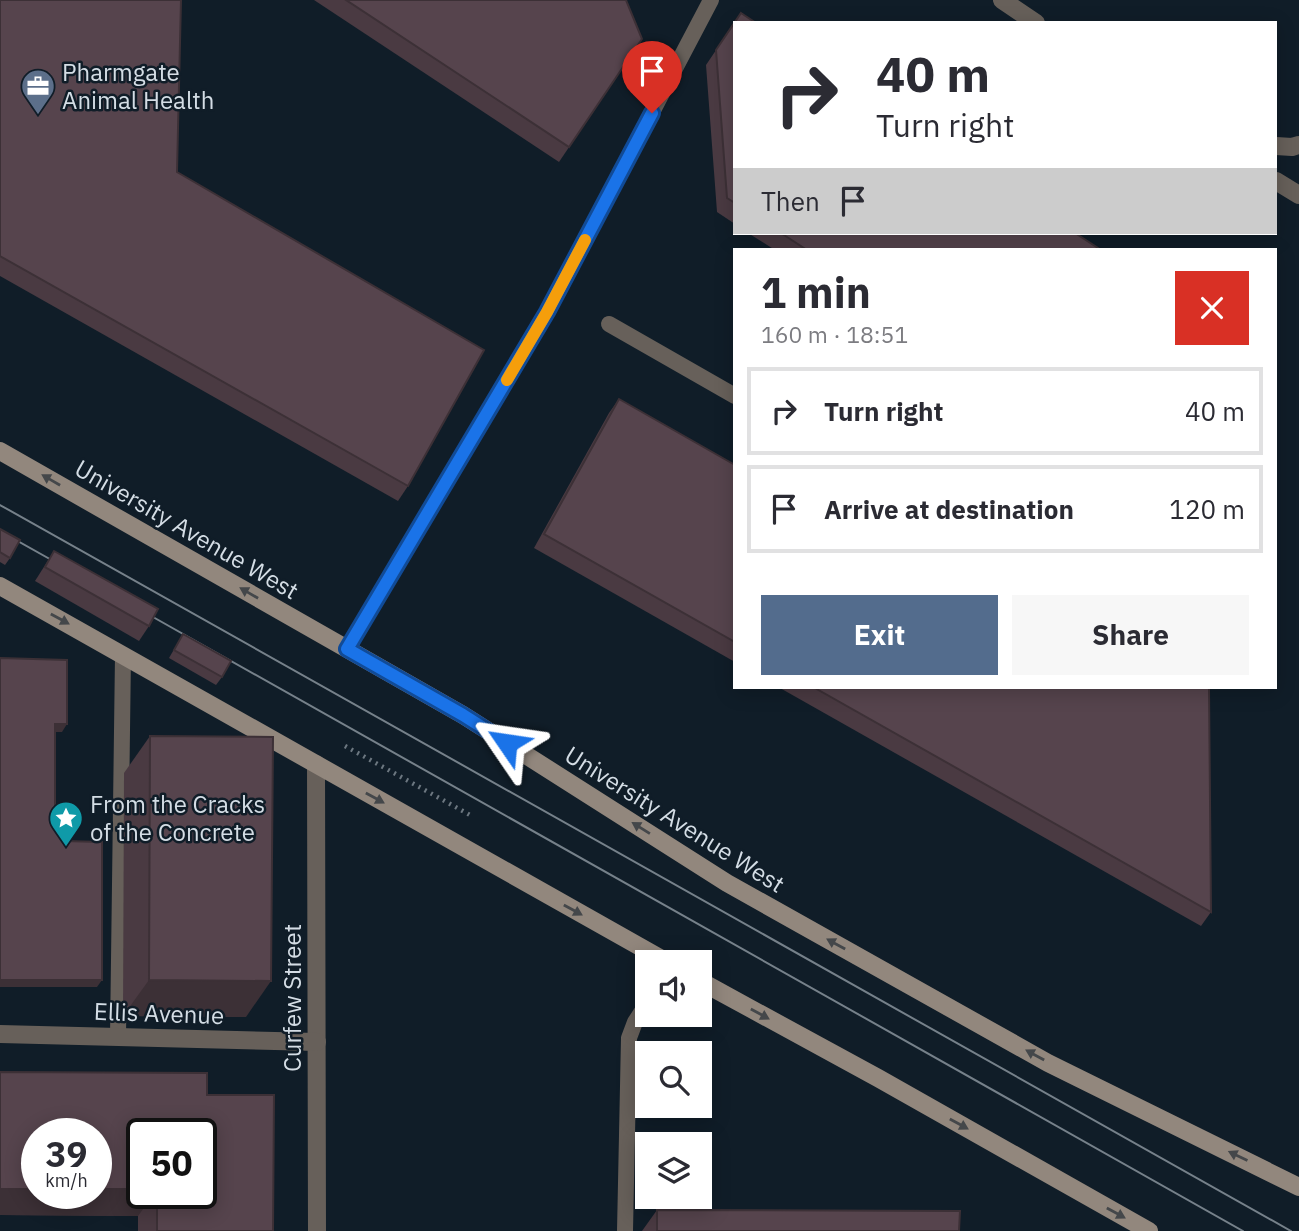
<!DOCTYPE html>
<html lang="en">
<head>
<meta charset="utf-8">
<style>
  :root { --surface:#fff; --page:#f7f7f7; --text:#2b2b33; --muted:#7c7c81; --line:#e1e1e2; --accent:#536c8d }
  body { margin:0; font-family:"IBM Plex Sans",sans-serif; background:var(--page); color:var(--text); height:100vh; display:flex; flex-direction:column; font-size:26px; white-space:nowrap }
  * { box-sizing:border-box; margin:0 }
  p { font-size:23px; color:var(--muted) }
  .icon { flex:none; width:38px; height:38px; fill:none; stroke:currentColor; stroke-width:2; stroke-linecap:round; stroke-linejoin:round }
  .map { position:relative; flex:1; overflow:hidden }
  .sheet { position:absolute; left:733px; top:248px; width:544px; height:441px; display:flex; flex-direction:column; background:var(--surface); border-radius:0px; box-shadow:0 4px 18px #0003 }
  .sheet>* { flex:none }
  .guide { position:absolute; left:733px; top:21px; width:544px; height:214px; border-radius:0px; box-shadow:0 4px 18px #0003; background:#fff; color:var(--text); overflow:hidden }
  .tools { position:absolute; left:635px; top:950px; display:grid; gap:14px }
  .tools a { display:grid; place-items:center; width:77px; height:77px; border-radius:0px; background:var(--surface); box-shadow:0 4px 18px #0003; font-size:35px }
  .speed { position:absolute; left:21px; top:1118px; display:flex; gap:14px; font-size:35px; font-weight:700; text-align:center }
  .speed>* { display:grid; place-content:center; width:91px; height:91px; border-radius:50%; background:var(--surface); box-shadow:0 4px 18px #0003; line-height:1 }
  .speed small { font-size:18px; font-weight:400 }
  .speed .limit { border:4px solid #111; border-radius:10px; background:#fff; color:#111 }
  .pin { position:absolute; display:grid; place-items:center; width:60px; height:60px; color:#fff; margin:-72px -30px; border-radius:50% 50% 50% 0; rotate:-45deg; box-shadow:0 0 7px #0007 }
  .pin .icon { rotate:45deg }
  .me { position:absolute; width:77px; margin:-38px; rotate:302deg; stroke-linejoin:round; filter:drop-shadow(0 0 5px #0008) }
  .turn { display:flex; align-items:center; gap:24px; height:147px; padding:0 28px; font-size:32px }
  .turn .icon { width:91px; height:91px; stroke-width:2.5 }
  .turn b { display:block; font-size:49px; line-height:60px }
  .then { display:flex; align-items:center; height:66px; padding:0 28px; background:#0003; gap:14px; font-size:26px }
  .round { display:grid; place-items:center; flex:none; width:74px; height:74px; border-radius:0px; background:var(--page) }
  .overview { display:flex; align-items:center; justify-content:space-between; height:119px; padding:0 28px }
  h1 { font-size:42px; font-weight:800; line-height:52px }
  .action { display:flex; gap:14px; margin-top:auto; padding:14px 28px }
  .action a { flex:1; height:80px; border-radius:0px; background:var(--accent); color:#fff; font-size:28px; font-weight:800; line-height:80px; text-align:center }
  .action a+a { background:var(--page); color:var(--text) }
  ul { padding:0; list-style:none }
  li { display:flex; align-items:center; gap:21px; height:88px; margin:0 14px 10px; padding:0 14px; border:4px solid var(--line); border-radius:0px }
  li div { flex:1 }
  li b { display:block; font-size:26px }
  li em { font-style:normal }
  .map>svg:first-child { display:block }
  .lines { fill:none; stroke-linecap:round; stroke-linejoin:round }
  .path { stroke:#6c7780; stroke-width:4.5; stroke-dasharray:2 5; stroke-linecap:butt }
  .lane { stroke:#67605a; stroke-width:16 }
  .street { stroke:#67605a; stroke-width:18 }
  .secondary { stroke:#92877d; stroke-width:18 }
  .tram { stroke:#76818a; stroke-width:2 }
  .wall { fill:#4a3a42; fill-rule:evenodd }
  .shaded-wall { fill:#3c3036 }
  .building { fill:#56444d; stroke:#3c3036; stroke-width:2 }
  .oneway { fill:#44474a }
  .route-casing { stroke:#114b97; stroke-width:18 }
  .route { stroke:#1a73e8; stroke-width:12 }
  .slow { stroke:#f59e0b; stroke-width:12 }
  .labels { text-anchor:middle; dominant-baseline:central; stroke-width:5; stroke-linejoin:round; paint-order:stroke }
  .poi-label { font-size:24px; fill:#d4dde5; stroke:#101d28; text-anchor:start }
  .street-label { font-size:24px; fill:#d4dde5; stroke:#101d28 }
</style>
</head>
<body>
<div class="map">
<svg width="1299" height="1231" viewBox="0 0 1299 1231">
  <rect width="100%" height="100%" fill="#101d28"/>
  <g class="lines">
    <path class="path" d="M345 746 470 815"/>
    <g class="lane">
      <path d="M609 324 735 396"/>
      <path d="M347 649 547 312 711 0"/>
      <path d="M118 1036 123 655"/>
      <path d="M625 1231 629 1038 635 1022 648 1002"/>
    </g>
    <g class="street">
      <path d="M1002 0 1036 23"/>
      <path d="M1276 146 1292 147 1299 145"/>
      <path d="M1276 181 1299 195"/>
      <path d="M316 764 317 1231"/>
      <path d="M0 1034 317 1042"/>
    </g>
    <g class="secondary">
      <path d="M0 451 463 715 727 883 1048 1063 1299 1187"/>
      <path d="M0 586 667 962"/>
      <path d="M700 981 878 1078 1149 1231"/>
    </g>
    <g class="tram">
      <path d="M0 505 1291 1231"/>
      <path d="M0 531 64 567"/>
      <path d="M137 608 1243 1231"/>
    </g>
  </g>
  <g class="wall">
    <path d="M0 0 177 172 408 486 398 501 0 276Z"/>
    <path d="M314 0H626L642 39 559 162Z"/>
    <path d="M741 13 735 23V224L717 212 706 65Z"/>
    <path d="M748 233H1075L1101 250H775Z"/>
    <path d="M619 399 735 465V662L534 548 609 413Z"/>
    <path d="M0 529 10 558 5 565 0 562Z"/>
    <path d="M54 551 149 626 139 641 35 581Z"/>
    <path d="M183 634 222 677 216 685 169 658Z"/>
    <path d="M780 688H1209L1211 912 1201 926Z"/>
    <path d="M150 736 246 1017 123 1016 124 773Z"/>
    <path d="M0 1072 207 1073V1095H274L273 1231H138V1216L0 1215ZM37 1134H96V1194H37ZM142 1134H201V1194H142Z"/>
    <path d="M657 1210V1231H642Z"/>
  </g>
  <g class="shaded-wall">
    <path d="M55 724H67L62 732H50Z"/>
    <path d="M0 980H102L97 987H0Z"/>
    <path d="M149 980 271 981 246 1017 123 1016Z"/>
    <path d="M0 1189H37V1194H96V1189H142V1194H154L138 1216 0 1215Z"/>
  </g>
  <g class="building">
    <path d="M0 0H181L177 172 484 350 408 486 0 256Z"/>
    <path d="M346 0H626L642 39 569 147Z"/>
    <path d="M741 13 756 23H735V203L727 198 716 50Z"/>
    <path d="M781 233H1075L1101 250H807Z"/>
    <path d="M619 399 735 465V642L544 534Z"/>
    <path d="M0 529 20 540 10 558 0 552Z"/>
    <path d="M54 551 158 609 149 626 45 567Z"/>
    <path d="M183 634 231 661 222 677 174 650Z"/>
    <path d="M0 658 67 660V724H55V828H64V841L102 842V980H0Z"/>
    <path d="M815 688H1209L1211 912Z"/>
    <path d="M150 736 273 737 271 981 149 980Z"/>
    <path d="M0 1072 207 1073V1095H274L273 1231H157V1194H201V1134H142V1189H96V1134H37V1189H0Z"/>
    <path d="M657 1210 960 1211 959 1231H657Z"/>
  </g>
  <defs><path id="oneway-solid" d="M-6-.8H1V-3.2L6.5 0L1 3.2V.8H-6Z" transform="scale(1.75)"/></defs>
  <g class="oneway">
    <use href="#oneway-solid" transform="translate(51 480) rotate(-150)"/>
    <use href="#oneway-solid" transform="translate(249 593) rotate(-150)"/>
    <use href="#oneway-solid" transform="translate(60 619) rotate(29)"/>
    <use href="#oneway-solid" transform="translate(375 798) rotate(29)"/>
    <use href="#oneway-solid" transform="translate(641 828) rotate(-148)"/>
    <use href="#oneway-solid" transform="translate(573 910) rotate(29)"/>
    <use href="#oneway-solid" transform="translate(836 944) rotate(-151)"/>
    <use href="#oneway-solid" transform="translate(760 1014) rotate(29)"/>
    <use href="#oneway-solid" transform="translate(1035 1055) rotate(-151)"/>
    <use href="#oneway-solid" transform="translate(959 1124) rotate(29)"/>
    <use href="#oneway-solid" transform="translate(1238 1156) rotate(-154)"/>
    <use href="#oneway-solid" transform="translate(1116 1213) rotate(29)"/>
  </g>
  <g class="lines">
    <g class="route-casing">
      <path id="route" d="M507 743 463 715 347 649 547 312 652 113"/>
    </g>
    <use href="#route" class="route"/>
    <path class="slow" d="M507 380 547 312 585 240"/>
  </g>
  <defs>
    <g id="office-pin" transform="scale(1.75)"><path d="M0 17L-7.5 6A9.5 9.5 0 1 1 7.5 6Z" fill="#5c6f8a" stroke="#101d28"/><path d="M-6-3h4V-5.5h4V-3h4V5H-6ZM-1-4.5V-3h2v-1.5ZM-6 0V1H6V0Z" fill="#fff"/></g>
    <g id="sight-pin" transform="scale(1.75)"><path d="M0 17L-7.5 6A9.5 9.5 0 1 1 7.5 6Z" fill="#0f9aa8" stroke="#101d28"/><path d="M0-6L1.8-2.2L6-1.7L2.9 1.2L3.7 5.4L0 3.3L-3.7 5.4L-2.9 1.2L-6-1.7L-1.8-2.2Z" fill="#fff"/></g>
  </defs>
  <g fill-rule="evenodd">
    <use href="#office-pin" x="38" y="86"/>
    <use href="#sight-pin" x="66" y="818"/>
  </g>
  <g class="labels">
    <g class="poi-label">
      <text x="62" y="72">Pharmgate<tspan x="62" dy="28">Animal Health</tspan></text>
      <text x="90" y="804">From the Cracks<tspan x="90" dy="28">of the Concrete</tspan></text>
    </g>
    <g class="street-label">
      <text transform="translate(187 529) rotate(30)">University Avenue West</text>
      <text transform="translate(675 819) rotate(32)">University Avenue West</text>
      <text transform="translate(292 998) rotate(-90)">Curfew Street</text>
      <text transform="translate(159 1013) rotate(2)">Ellis Avenue</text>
    </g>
  </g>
</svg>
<div class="tools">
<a><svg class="icon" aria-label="sound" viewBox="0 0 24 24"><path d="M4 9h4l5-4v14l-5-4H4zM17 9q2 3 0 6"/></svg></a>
<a><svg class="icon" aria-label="search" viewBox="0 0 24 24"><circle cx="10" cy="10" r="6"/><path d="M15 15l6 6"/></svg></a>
<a><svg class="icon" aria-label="layers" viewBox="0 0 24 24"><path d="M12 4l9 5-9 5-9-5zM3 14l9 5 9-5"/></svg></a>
</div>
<div class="speed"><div>39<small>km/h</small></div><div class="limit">50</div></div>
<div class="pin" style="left:652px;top:113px;background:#d93025"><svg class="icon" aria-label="arrive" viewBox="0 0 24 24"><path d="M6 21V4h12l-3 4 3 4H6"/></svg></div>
<svg class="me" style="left:507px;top:743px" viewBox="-20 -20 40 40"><path d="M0-17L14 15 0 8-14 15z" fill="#1a73e8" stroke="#fff" stroke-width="4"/></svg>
<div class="guide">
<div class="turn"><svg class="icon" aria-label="right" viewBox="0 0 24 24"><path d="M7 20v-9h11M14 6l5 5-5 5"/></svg><div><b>40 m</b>Turn right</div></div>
<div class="then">Then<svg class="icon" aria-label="arrive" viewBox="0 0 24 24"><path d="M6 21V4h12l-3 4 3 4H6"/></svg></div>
</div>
<section class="sheet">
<div class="overview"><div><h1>1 min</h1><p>160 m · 18:51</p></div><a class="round" style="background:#d93025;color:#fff"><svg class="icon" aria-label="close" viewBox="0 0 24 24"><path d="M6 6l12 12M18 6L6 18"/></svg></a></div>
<ul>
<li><svg class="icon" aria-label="right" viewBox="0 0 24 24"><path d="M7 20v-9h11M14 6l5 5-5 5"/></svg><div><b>Turn right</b></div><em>40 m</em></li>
<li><svg class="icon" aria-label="arrive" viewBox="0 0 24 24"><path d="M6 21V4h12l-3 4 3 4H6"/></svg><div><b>Arrive at destination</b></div><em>120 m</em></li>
</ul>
<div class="action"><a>Exit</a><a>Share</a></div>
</section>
</div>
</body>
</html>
